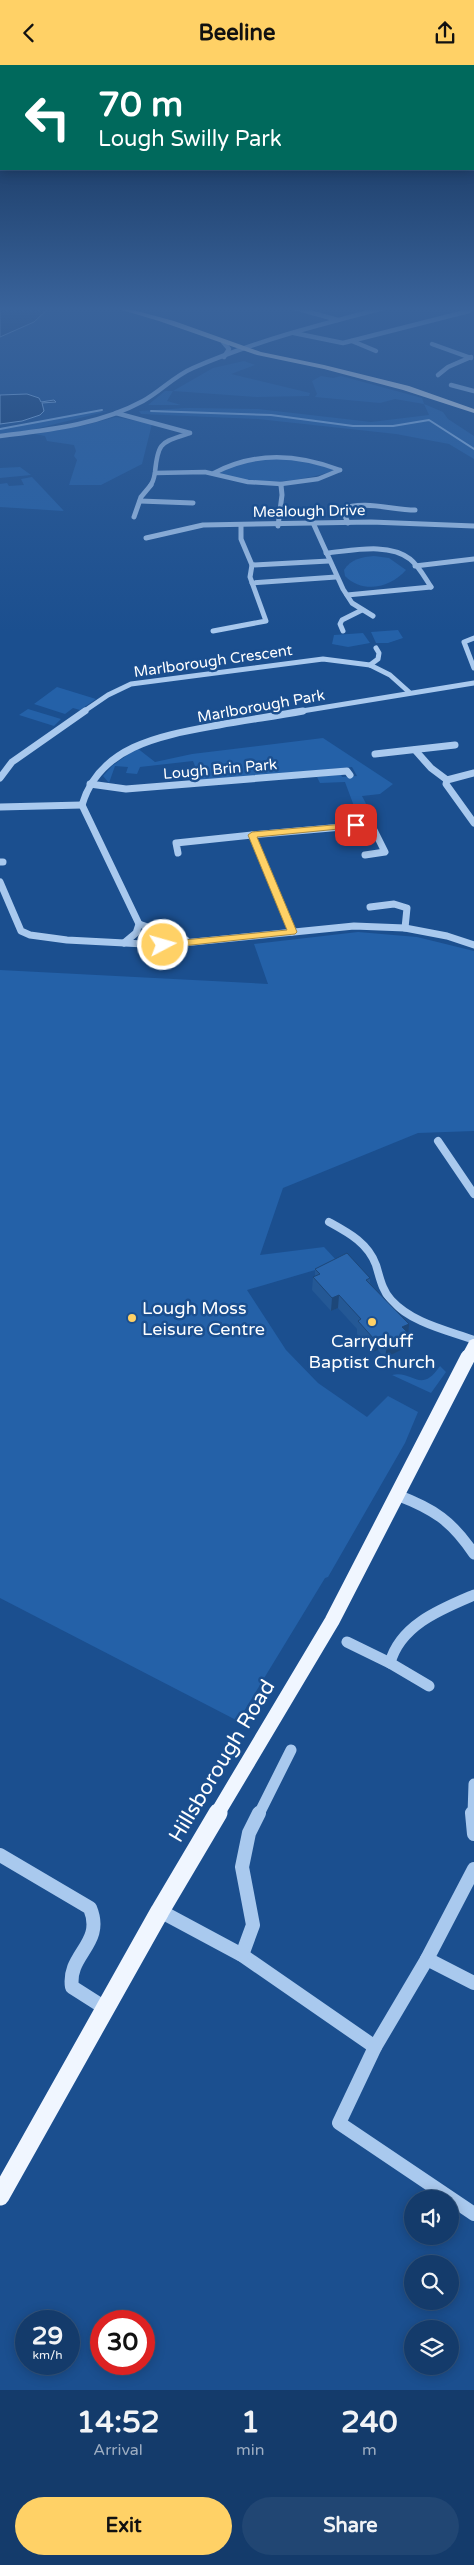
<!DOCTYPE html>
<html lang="en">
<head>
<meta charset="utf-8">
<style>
  :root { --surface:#143b6b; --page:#214673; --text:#f1f3f6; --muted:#9dadc1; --line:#33557e; --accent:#ffd166 }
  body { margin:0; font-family:"Varela Round",sans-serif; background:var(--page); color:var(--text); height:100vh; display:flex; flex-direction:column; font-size:19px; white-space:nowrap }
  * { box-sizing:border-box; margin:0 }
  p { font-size:16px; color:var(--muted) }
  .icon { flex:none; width:28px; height:28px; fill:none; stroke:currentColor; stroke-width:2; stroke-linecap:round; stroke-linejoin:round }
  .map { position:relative; height:2325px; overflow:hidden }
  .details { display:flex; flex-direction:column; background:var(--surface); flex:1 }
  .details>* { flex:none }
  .hud { position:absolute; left:0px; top:0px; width:475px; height:105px; box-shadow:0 2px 12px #0003,0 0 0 1px var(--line); background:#00695c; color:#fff; overflow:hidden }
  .fabs { position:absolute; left:404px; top:2125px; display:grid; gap:10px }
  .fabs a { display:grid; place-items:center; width:55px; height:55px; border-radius:50%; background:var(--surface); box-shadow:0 2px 12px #0003,0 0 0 1px var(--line); font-size:25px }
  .speed { position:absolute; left:15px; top:2245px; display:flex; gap:10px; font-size:25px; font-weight:700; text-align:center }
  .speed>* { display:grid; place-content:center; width:65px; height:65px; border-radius:50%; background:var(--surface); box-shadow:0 2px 12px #0003,0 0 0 1px var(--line); line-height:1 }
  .speed small { font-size:12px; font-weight:400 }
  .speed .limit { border:8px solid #d22; background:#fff; color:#111 }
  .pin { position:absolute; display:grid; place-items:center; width:42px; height:42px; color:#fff; margin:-21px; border-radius:10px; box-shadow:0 2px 8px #0006 }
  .me { position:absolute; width:55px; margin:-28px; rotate:84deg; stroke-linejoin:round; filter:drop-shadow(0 0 4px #0008) }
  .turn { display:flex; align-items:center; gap:18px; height:105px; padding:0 15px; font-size:22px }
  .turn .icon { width:65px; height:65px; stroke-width:2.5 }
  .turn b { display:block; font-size:35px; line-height:42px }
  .eta { display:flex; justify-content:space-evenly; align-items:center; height:85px; text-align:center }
  .eta b { font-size:30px; font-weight:800; line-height:35px }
  .action { display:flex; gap:10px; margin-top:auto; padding:10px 15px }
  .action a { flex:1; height:58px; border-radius:30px; background:var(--accent); color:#111; font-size:20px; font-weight:800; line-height:58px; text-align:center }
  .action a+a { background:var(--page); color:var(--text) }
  header { display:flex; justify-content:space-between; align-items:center; height:65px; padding:0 15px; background:var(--accent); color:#111; font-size:22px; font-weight:800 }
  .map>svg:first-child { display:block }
  .green { fill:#2461a8 }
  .water { fill:#123a6d; stroke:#9cc4f0 }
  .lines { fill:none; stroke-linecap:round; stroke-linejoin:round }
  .stream { stroke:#9cc4f0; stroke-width:2 }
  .minor-far5 { stroke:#a9c9ee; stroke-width:4.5 }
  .minor-far4 { stroke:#a9c9ee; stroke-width:5 }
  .minor-far3 { stroke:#a9c9ee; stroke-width:7 }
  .minor-far2 { stroke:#a9c9ee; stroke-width:8 }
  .minor-far1 { stroke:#a9c9ee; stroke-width:11 }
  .minor { stroke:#a9c9ee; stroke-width:14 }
  .major-far2 { stroke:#f0f6ff; stroke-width:12 }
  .major-far1 { stroke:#f0f6ff; stroke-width:15 }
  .major { stroke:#f0f6ff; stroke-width:19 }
  .highway { fill:#fff; fill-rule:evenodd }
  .wall { fill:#245895 }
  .shaded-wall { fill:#1d4779 }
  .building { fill:#2a66ad; stroke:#1d4779 }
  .route { fill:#ffd166; stroke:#a68842 }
  .poi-dot { fill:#ffd166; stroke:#1b4f8f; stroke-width:2 }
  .labels { text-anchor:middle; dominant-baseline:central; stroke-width:5; stroke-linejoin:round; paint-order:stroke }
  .far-street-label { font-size:15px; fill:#fff; stroke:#1b4f8f }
  .poi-label { font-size:18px; fill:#fff; stroke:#1b4f8f; text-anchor:start }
  .near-street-label { font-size:21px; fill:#fff; stroke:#1b4f8f }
</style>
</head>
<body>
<header><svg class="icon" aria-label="back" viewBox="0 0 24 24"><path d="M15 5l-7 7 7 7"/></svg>Beeline<svg class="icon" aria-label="share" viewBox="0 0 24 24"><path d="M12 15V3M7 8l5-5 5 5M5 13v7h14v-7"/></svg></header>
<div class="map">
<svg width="474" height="2325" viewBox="0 0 474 2325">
  <rect width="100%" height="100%" fill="#1b4f8f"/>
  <g class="green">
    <path d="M244 296 255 300 231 309 310 328 309 331 256 332 173 326 167 336 181 340H148L165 326H173L213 303Z"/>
    <path d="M321 311 333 313 341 311 422 333 424 339 443 347 448 354 474 371V394L449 379 396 369 258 354 141 349 139 346 187 343 258 344 371 357 429 350 424 339 395 334 380 338 315 332 317 329 312 316Z"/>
    <path d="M108 346 27 366 0 369V363C37 359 71 348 108 346Z"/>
    <path d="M116 352 152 359 142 399 101 420H69L77 395 74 391 76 386 74 380 47 376 45 371 35 369 82 361Z"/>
    <path d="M262 394H298L335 405C307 416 246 424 220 408L232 401Z"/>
    <path d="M20 402 31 410 0 413V403Z"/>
    <path d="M32 412 64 446 0 442V419L7 418 9 421 24 420 21 414Z"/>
    <path d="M374 491 389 493 406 505C390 523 363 529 345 511L344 505C351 494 362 492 374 491Z"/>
    <path d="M398 565 403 573 388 578H376L371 567Z"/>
    <path d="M363 568 370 578 348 582 332 579 334 570Z"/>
    <path d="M57 622 96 634 80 645 73 643 65 649 34 639Z"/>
    <path d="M28 644 61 654 54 661 19 650Z"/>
    <path d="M323 673 393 719 380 729 362 731 372 750 358 752 345 717 320 718 317 712 341 709 342 712 357 711 352 702 201 716 193 696 140 702 137 709 126 708 128 702 115 701 109 718 103 711 112 701 137 683 155 697 192 689Z"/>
    <path d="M358 867 417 872 474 886V1066L418 1068 283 1123 260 1190 324 1182 339 1198 247 1225 286 1285 318 1318 367 1352 388 1331 418 1347 405 1378 328 1512 325 1513 238 1656 0 1533V905L268 919 254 879Z"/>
    <path d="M440 1301 446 1307 431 1328 392 1310C414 1305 420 1330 440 1301Z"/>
  </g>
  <g class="water">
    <path d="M0 242H50L34 257 0 272Z"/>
    <path d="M27 329 39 333 41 337 54 335 56 337 42 338 44 346 40 350 22 356 0 359V330Z"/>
  </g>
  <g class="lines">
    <g class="stream">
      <path d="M151 346 271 350 353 361H393L429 355 474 384"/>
      <path d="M0 364 102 345"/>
    </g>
    <g class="minor-far5">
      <path d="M291 242 338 255"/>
      <path d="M294 268 343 278 469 246 471 244 469 242"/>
      <path d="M352 276 376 286"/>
      <path d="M223 277 229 284 224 292"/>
      <path d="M432 279 471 293"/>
      <path d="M438 310 448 302 471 292"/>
      <path d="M451 320 474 326"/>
      <path d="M116 348 190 368"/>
      <path d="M0 371C48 365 99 360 143 336 160 327 174 311 193 303 255 276 322 259 388 242"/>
      <path d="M155 408 205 407 248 417 281 419 318 414 340 405"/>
      <path d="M214 408C256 386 297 389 340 405"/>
      <path d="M281 419V421"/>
      <path d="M150 421C154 416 154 413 155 407 158 375 162 378 190 368"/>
    </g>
    <g class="minor-far4">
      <path d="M140 436 193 438"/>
      <path d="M134 452 141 432 151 420"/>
      <path d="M348 458 342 444C364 435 392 445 415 445"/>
      <path d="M314 460 343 524 352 538 373 551"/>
      <path d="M278 461 282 430 281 420"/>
      <path d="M146 473 203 460 371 457 474 461"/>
      <path d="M326 488C351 486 388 477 410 494 419 501 425 513 431 522"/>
      <path d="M252 500 329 496"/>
      <path d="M415 501 474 494"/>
      <path d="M252 518 336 512"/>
      <path d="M347 530 431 522"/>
      <path d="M213 566 266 556 250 512 252 500 241 474V460"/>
      <path d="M343 566 340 559 342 555 362 545"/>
      <path d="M474 573 464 577 474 603"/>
      <path d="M370 600 378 594 379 588 376 583"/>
      <path d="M83 647 108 630 131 619 323 594 370 600 390 610 409 627"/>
      <path d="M296 647 474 618"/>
    </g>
    <g class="minor-far3">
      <path d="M415 685 431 703 447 715"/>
      <path d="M375 689 455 680"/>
      <path d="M0 713 12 697 85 646"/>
      <path d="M447 715 446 719 474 758"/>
      <path d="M447 715 474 708"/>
      <path d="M90 719 126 724 347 706 350 710"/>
      <path d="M82 740C100 679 165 670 219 660 247 655 275 651 303 646"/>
      <path d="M82 740 139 859 136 868 124 878"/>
      <path d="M0 742 82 740"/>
      <path d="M178 788 176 778 252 770"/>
      <path d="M0 797H3"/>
      <path d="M0 817 21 866 30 870 67 875 163 880 354 861 405 863 447 871 474 880"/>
      <path d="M370 842 394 839 407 843 405 863"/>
      <path d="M139 859 186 875"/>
      <path d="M292 867 252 770 365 760 373 763 385 787 365 790"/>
    </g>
    <g class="minor-far2">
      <path d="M438 1076 474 1129"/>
      <path d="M329 1157C349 1168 368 1178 376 1200 380 1213 382 1225 391 1235 412 1258 446 1265 474 1275"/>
    </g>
    <g class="minor-far1">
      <path d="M397 1430C434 1444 452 1456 474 1489"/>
      <path d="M347 1577 390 1598"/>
      <path d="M429 1621 390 1598C400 1560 441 1544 474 1530"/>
      <path d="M259 1749 291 1685"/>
      <path d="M473 1749 474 1719"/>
    </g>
    <g class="minor">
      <path d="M472 1748 474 1769"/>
      <path d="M0 1790 90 1843C105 1879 67 1889 72 1922L105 1943"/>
      <path d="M160 1846 242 1890 375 1982 339 2058 474 2149"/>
      <path d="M242 1890 253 1860 242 1802 249 1768 259 1748"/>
      <path d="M427 1894 474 1918"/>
      <path d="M375 1982 427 1894 474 1804"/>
    </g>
    <path class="major-far2" d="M467 1293 474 1280"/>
    <path class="major-far1" d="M217 1749 332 1556 468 1292"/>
    <path class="major" d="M0 2131 160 1846 218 1748"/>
    <path class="highway" d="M112 242H122L174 256 261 287 324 300 409 321 474 344V348L403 325 324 304 257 290 159 256Z"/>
  </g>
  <path class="wall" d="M315 1204 370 1213V1218L408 1268 407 1282 385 1293 378 1285 373 1287 357 1269V1264L338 1243 331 1246 312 1225 313 1212H315Z"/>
  <g class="shaded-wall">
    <path d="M339 1230 338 1243 331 1246 332 1233Z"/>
    <path d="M409 1259 407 1282 385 1293 387 1280 402 1262Z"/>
    <path d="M379 1272 378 1285 373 1287 374 1274Z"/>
  </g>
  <path class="building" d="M347 1188 370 1213 366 1215 409 1259 402 1262 409 1269 387 1280 379 1272 374 1274 358 1256 361 1254 339 1230 332 1233 313 1212 320 1209 315 1204Z"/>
  <linearGradient id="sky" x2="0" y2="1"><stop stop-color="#0f2b4f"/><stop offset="0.43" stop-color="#39639b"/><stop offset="1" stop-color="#39639b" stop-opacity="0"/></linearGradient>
  <rect width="474" height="567" fill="url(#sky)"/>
  <path class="route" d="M356 758 359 759V762L257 772 297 867 295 869 163 883 158 880 163 877 287 865 248 770 252 767Z"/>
  <g class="poi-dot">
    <circle cx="132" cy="1253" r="5"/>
    <circle cx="372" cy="1257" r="5"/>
  </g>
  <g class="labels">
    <g class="far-street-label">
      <text transform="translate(309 446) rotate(-1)">Mealough Drive</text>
      <text transform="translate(213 596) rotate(-8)">Marlborough Crescent</text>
      <text transform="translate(261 641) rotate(-10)">Marlborough Park</text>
      <text transform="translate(220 704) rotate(-5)">Lough Brin Park</text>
    </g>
    <g class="poi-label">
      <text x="142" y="1243">Lough Moss<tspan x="142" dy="21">Leisure Centre</tspan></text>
      <text x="372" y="1276" text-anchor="middle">Carryduff<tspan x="372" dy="21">Baptist Church</tspan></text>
    </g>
    <g class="near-street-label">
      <text transform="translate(222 1696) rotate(-59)">Hillsborough Road</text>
    </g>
  </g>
</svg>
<div class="fabs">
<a><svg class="icon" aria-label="sound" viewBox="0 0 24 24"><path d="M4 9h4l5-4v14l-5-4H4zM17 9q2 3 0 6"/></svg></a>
<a><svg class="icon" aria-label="search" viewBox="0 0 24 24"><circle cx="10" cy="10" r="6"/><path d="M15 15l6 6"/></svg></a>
<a><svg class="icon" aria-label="layers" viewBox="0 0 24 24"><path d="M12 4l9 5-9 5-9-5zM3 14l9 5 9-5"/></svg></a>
</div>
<div class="speed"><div>29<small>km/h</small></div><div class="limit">30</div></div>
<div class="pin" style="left:356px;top:760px;background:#d93025"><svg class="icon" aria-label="arrive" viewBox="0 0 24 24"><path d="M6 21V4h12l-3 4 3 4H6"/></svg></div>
<svg class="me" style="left:163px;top:880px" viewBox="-20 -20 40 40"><circle r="17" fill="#ffd166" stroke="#fff" stroke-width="3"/><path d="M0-11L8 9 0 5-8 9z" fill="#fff"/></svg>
<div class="hud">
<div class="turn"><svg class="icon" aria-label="left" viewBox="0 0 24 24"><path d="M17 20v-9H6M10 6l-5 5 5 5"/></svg><div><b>70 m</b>Lough Swilly Park</div></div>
</div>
</div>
<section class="details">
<div class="eta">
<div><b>14:52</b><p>Arrival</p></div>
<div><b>1</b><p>min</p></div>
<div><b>240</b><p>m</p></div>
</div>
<div class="action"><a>Exit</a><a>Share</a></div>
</section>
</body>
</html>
